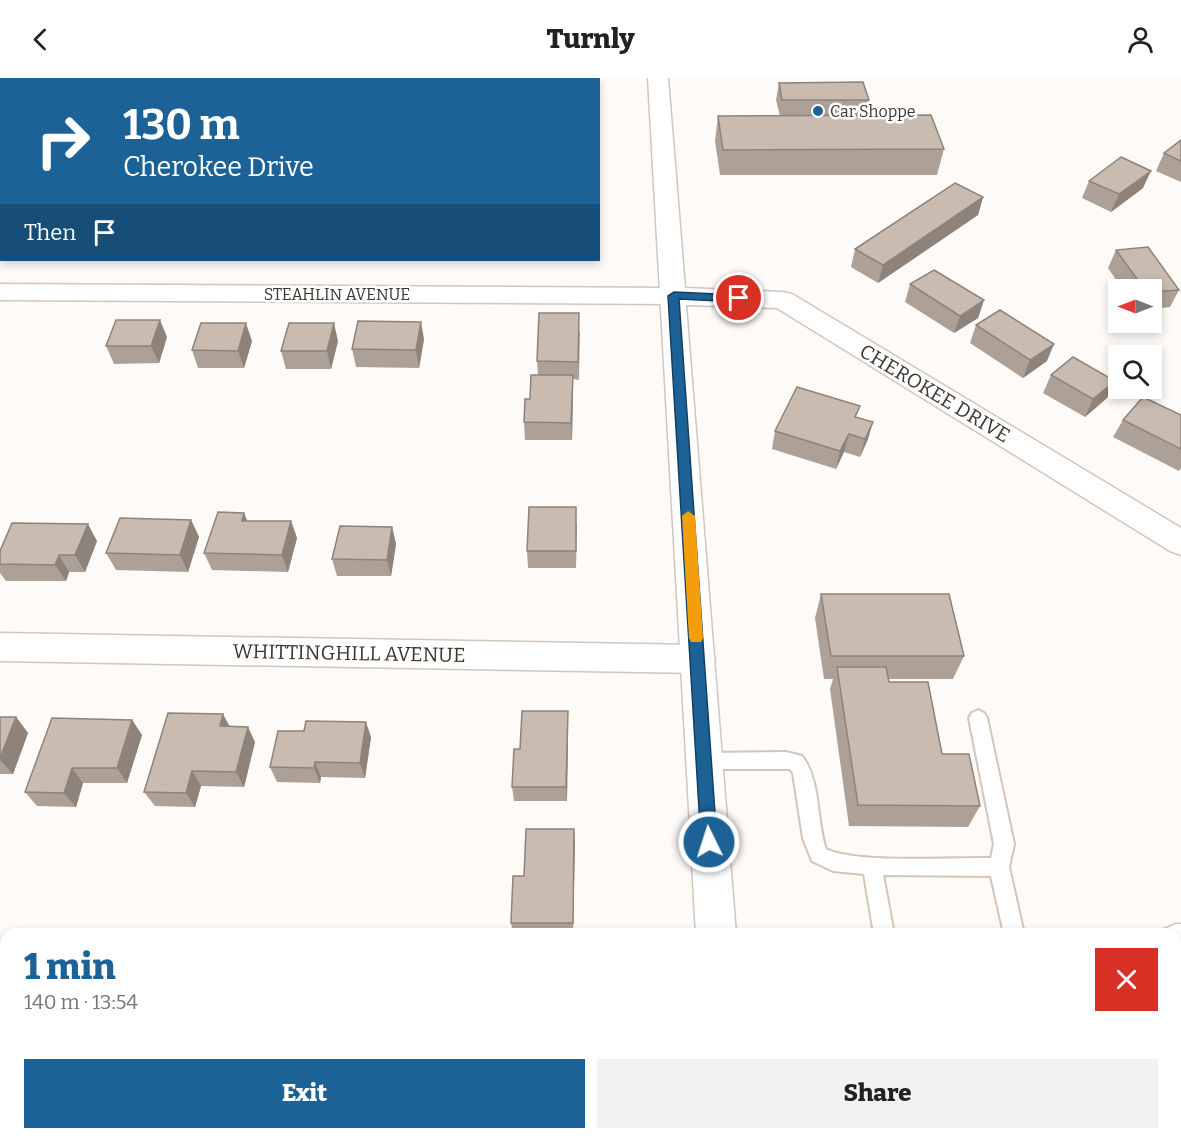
<!DOCTYPE html>
<html lang="en">
<head>
<meta charset="utf-8">
<style>
  :root { --surface:#fff; --page:#f2f2f2; --text:#222; --muted:#767676; --accent:#1d6297 }
  body { margin:0; font-family:Bitter,serif; background:var(--page); color:var(--text); height:100vh; display:flex; flex-direction:column; font-size:22px; white-space:nowrap }
  * { box-sizing:border-box; margin:0 }
  p { font-size:20px; color:var(--muted) }
  .icon { flex:none; width:33px; height:33px; fill:none; stroke:currentColor; stroke-width:2; stroke-linecap:round; stroke-linejoin:round }
  .map { position:relative; flex:1; overflow:hidden }
  .side { position:absolute; left:0px; top:850px; width:1182px; height:212px; display:flex; flex-direction:column; background:var(--surface); border-radius:18px 18px 0 0; box-shadow:0 3px 9px #0003 }
  .side>* { flex:none }
  .guide { position:absolute; left:0px; top:0px; width:600px; height:183px; box-shadow:0 3px 9px #0003; background:#1d6297; color:#fff; overflow:hidden }
  .needle { width:39px; rotate:270deg }
  .tools { position:absolute; left:1108px; top:201px; display:grid; gap:12px }
  .tools a { display:grid; place-items:center; width:54px; height:54px; border-radius:0px; background:var(--surface); box-shadow:0 3px 9px #0003; font-size:30px }
  .pin { position:absolute; display:grid; place-items:center; width:51px; height:51px; color:#fff; margin:-26px; border:3px solid #fff; border-radius:50%; box-shadow:0 2px 6px #0007 }
  .me { position:absolute; width:66px; margin:-33px; rotate:356deg; stroke-linejoin:round; filter:drop-shadow(0 0 4px #0008) }
  .turn { display:flex; align-items:center; gap:21px; height:126px; padding:0 24px; font-size:27px }
  .turn .icon { width:78px; height:78px; stroke-width:2.5 }
  .turn b { display:block; font-size:42px; line-height:51px }
  .then { display:flex; align-items:center; height:57px; padding:0 24px; background:#0003; gap:12px; font-size:22px }
  .round { display:grid; place-items:center; flex:none; width:63px; height:63px; border-radius:0px; background:var(--page) }
  .headline { display:flex; align-items:center; justify-content:space-between; height:102px; padding:0 24px }
  h1 { font-size:36px; font-weight:800; line-height:45px; color:var(--accent) }
  .cta { display:flex; gap:12px; margin-top:auto; padding:12px 24px }
  .cta a { flex:1; height:69px; border-radius:0px; background:var(--accent); color:#fff; font-size:24px; font-weight:800; line-height:69px; text-align:center }
  .cta a+a { background:var(--page); color:var(--text) }
  header { display:flex; justify-content:space-between; align-items:center; height:78px; padding:0 24px; background:var(--surface); font-size:27px; font-weight:800 }
  .map>svg:first-child { display:block }
  .lines { fill:none; stroke-linecap:round; stroke-linejoin:round }
  .lane-casing { stroke:#d4c5ba; stroke-width:4 }
  .street-casing { stroke:#d4c5ba; stroke-width:3 }
  .secondary-casing { stroke:#d4c5ba; stroke-width:3 }
  .lane { fill:#fff; fill-rule:evenodd }
  .street { fill:#fff; fill-rule:evenodd }
  .secondary { fill:#fff; fill-rule:evenodd }
  .wall { fill:#ada197 }
  .shaded-wall { fill:#8d837b }
  .building { fill:#c9bbb0; stroke:#8d837b; stroke-width:1.5 }
  .route { fill:#1d6297; stroke:#134062; stroke-width:1.5 }
  .slow { fill:#f59e0b }
  .poi-dot { fill:#1d6297; stroke:#fff; stroke-width:2 }
  .labels { text-anchor:middle; dominant-baseline:central; stroke-width:5; stroke-linejoin:round; paint-order:stroke }
  .far-poi-label { font-size:16px; fill:#3c3632; stroke:#fff; text-anchor:start }
  .far-street-label { font-size:16px; fill:#3c3632; stroke:#fff }
  .street-label { font-size:20px; fill:#3c3632; stroke:#fff }
</style>
</head>
<body>
<header><svg class="icon" aria-label="back" viewBox="0 0 24 24"><path d="M15 5l-7 7 7 7"/></svg>Turnly<svg class="icon" aria-label="person" viewBox="0 0 24 24"><circle cx="12" cy="8" r="4"/><path d="M4 21q1-7 8-7t8 7"/></svg></header>
<div class="map">
<svg width="1181" height="1061" viewBox="0 0 1181 1061">
  <rect width="100%" height="100%" fill="#fdfaf8"/>
  <g class="lines">
    <g class="lane-casing">
      <path id="lane" d="M978 632 984 635 987 640 1014 766 1009 789 1024 856H1004L991 798 883 797 894 856H874L864 796 833 793 812 783 803 760 793 695 790 691H704L698 689 695 683 698 677 704 675 786 674 802 678C821 703 816 742 826 771 856 786 954 779 991 780L994 766 969 640 972 635Z"/>
    </g>
    <g class="street-casing">
      <g id="street">
        <path d="M20 0H40L19 2Z"/>
        <path d="M0 45H2L0 61Z"/>
        <path d="M0 206 674 210 683 212 687 218 683 224 674 226 0 222Z"/>
        <path d="M0 555 698 567 710 571 715 581 710 591 698 595 0 583Z"/>
        <path d="M1176 846H1181V886H1176V856H1160L1162 852Z"/>
      </g>
    </g>
    <g class="secondary-casing">
      <g id="secondary">
        <path d="M648 0H668L685 210 783 214 792 216 1181 450V477L1170 473 777 230 686 227 736 856H696Z"/>
        <rect x="706" y="1056" width="46" height="5"/>
      </g>
    </g>
    <use href="#lane" class="lane"/>
    <use href="#street" class="street"/>
    <use href="#secondary" class="secondary"/>
  </g>
  <g class="wall">
    <path d="M779 5 869 22 865 38 944 71 937 97H720L715 63 718 38H780L776 22Z"/>
    <path d="M1181 62V104L1156 93 1164 75Z"/>
    <path d="M1089 103 1143 110 1111 134 1082 120Z"/>
    <path d="M983 119 978 137 878 205 851 189 855 171Z"/>
    <path d="M2 132V172H0V135Z"/>
    <path d="M1116 172 1179 212 1170 229 1152 231V212H1123L1108 190Z"/>
    <path d="M910 206 984 222 978 240 954 255 905 224Z"/>
    <path d="M976 247 1047 283 1023 300 970 265Z"/>
    <path d="M580 253 579 302 573 301 572 362H525L524 344 538 297 537 283Z"/>
    <path d="M167 259 159 285 114 286 106 268Z"/>
    <path d="M424 261 419 290 356 289 352 271Z"/>
    <path d="M252 263 244 290H198L192 272Z"/>
    <path d="M338 263 331 291H286L281 273Z"/>
    <path d="M1051 297 1115 303 1107 320 1085 339 1043 315Z"/>
    <path d="M1181 337V390L1179 393 1113 359 1123 342Z"/>
    <path d="M857 339 868 361 860 379 844 374 836 391 772 371 775 353Z"/>
    <path d="M244 435 247 443H291L297 460 288 494 212 492 204 475Z"/>
    <path d="M191 442 199 459 188 494 116 492 106 475Z"/>
    <path d="M577 446 576 490H528L527 473Z"/>
    <path d="M392 449 396 466 391 498H337L332 481Z"/>
    <path d="M97 463 85 494H69L66 503H6L0 495V473Z"/>
    <path d="M821 516 964 578 953 601H888L889 604 980 728 968 749 849 748 830 611 833 601H824L815 540Z"/>
    <path d="M0 639H16L28 655 13 696H0Z"/>
    <path d="M132 642 142 657 127 705H83L76 729 37 728 25 714Z"/>
    <path d="M230 649 255 664 244 709 201 708 195 729 155 728 144 714Z"/>
    <path d="M568 649 567 723H514L512 709 520 671Z"/>
    <path d="M371 659 365 700 321 699 320 705 277 704 270 689Z"/>
    <path d="M574 751 573 856H513L511 845 524 798Z"/>
    <path d="M0 905 6 910V996H0Z"/>
    <path d="M1176 974 1181 989V1048H1176Z"/>
    <path d="M1101 1056H1163L1164 1061H1103Z"/>
  </g>
  <g class="shaded-wall">
    <path d="M1151 93 1143 110 1111 134 1119 116Z"/>
    <path d="M983 119 978 137 878 205 883 187Z"/>
    <path d="M984 222 978 240 954 255 960 238Z"/>
    <path d="M160 242 167 259 159 285 151 268Z"/>
    <path d="M421 244 424 261 419 290 416 272Z"/>
    <path d="M246 245 252 263 244 290 238 273Z"/>
    <path d="M334 245 338 263 331 291 327 273Z"/>
    <path d="M1054 266 1047 283 1023 300 1030 282Z"/>
    <path d="M573 297V314L572 362 571 345Z"/>
    <path d="M1115 303 1107 320 1085 339 1093 321Z"/>
    <path d="M873 344 868 361 860 379 865 361Z"/>
    <path d="M849 356 844 374 836 391 840 373Z"/>
    <path d="M244 435 251 452 242 443Z"/>
    <path d="M191 442 199 459 188 494 180 477Z"/>
    <path d="M291 443 297 460 288 494 282 477Z"/>
    <path d="M88 446 97 463 85 494 75 477Z"/>
    <path d="M392 449 396 466 391 498 387 482Z"/>
    <path d="M59 477 69 494 66 503 55 487Z"/>
    <path d="M568 633V649L567 723 566 709Z"/>
    <path d="M223 636 231 651 220 648Z"/>
    <path d="M16 639 28 655 13 696 0 682V680Z"/>
    <path d="M132 642 142 657 127 705 117 690Z"/>
    <path d="M366 644 371 659 365 700 360 685Z"/>
    <path d="M248 649 255 664 244 709 236 694Z"/>
    <path d="M315 684 321 699 320 705 314 690Z"/>
    <path d="M72 690 83 705 76 729 64 715Z"/>
    <path d="M192 693 201 708 195 729 186 715Z"/>
    <path d="M574 751 575 765 573 856V845Z"/>
    <path d="M0 905 6 910V923L0 925Z"/>
  </g>
  <g class="building">
    <path d="M863 4 869 22H782L779 5Z"/>
    <path d="M931 37 944 71 723 72 718 38Z"/>
    <path d="M1181 62V83L1164 75Z"/>
    <path d="M1121 79 1151 93 1119 116 1089 103Z"/>
    <path d="M955 105 983 119 883 187 855 171Z"/>
    <path d="M2 132V154H0V135Z"/>
    <path d="M1148 169 1179 212 1152 214V212H1145L1116 172Z"/>
    <path d="M934 192 984 222 960 238 910 206Z"/>
    <path d="M1000 232 1054 266 1030 282 976 247Z"/>
    <path d="M539 235H579L578 284 537 283Z"/>
    <path d="M116 242H160L151 268H106Z"/>
    <path d="M358 243 421 244 416 272 352 271Z"/>
    <path d="M201 245H246L238 273 192 272Z"/>
    <path d="M289 245H334L327 273H281Z"/>
    <path d="M1073 279 1115 303 1093 321 1051 297Z"/>
    <path d="M531 297H573L571 345 524 344 525 321H530Z"/>
    <path d="M797 309 860 328 855 339 873 344 865 361 849 356 840 373 775 353Z"/>
    <path d="M1143 319 1181 337V371L1123 342Z"/>
    <path d="M529 429H576V473H527Z"/>
    <path d="M218 434 244 435 242 443H291L282 477 204 475Z"/>
    <path d="M120 440 191 442 180 477 106 475Z"/>
    <path d="M12 445 88 446 75 477H59L55 487 0 486V473Z"/>
    <path d="M340 448 392 449 387 482 332 481Z"/>
    <path d="M821 516H949L964 578H831Z"/>
    <path d="M837 589H886L889 604H928L942 676H969L980 728 858 727Z"/>
    <path d="M522 633H568L566 709H512L514 671H520Z"/>
    <path d="M168 635 223 636 220 648 248 649 236 694 192 693 186 715 144 714Z"/>
    <path d="M0 639H16L0 680Z"/>
    <path d="M52 640 132 642 117 690H72L64 715 25 714Z"/>
    <path d="M306 643 366 644 360 685 315 684 314 690 270 689 278 653H304Z"/>
    <path d="M526 751H574L573 845H511L513 798H524Z"/>
    <rect x="0" y="917" width="6" height="70"/>
    <path d="M1176 974 1181 989V1040H1176Z"/>
    <path d="M1118 1056H1163L1164 1061H1119Z"/>
  </g>
  <path class="route" d="M674 214 739 217 745 220 739 224 679 221 717 764 715 769 709 771 704 769 701 764 668 218Z"/>
  <path class="slow" d="M688 433 695 438 703 560 701 564H691L689 560 682 438Z"/>
  <circle class="poi-dot" cx="818" cy="33" r="6"/>
  <g class="labels">
    <g class="far-poi-label">
      <text x="830" y="33">Car Shoppe</text>
    </g>
    <g class="far-street-label">
      <text x="337" y="216">STEAHLIN AVENUE</text>
    </g>
    <g class="street-label">
      <text transform="translate(935 315) rotate(31)">CHEROKEE DRIVE</text>
      <text transform="translate(349 575) rotate(1)">WHITTINGHILL AVENUE</text>
    </g>
  </g>
</svg>
<div class="tools">
<a><svg class="needle" viewBox="-14 -14 28 28"><path d="M0-13l5 13h-10z" fill="#e53935"/><path d="M0 13l5-13h-10z" fill="#767676"/></svg></a>
<a><svg class="icon" aria-label="search" viewBox="0 0 24 24"><circle cx="10" cy="10" r="6"/><path d="M15 15l6 6"/></svg></a>
</div>
<div class="pin" style="left:739px;top:220px;background:#d93025"><svg class="icon" aria-label="arrive" viewBox="0 0 24 24"><path d="M6 21V4h12l-3 4 3 4H6"/></svg></div>
<svg class="me" style="left:709px;top:764px" viewBox="-20 -20 40 40"><circle r="17" fill="#1d6297" stroke="#fff" stroke-width="3"/><path d="M0-11L8 9 0 5-8 9z" fill="#fff"/></svg>
<div class="guide">
<div class="turn"><svg class="icon" aria-label="right" viewBox="0 0 24 24"><path d="M7 20v-9h11M14 6l5 5-5 5"/></svg><div><b>130 m</b>Cherokee Drive</div></div>
<div class="then">Then<svg class="icon" aria-label="arrive" viewBox="0 0 24 24"><path d="M6 21V4h12l-3 4 3 4H6"/></svg></div>
</div>
<section class="side">
<div class="headline"><div><h1>1 min</h1><p>140 m · 13:54</p></div><a class="round" style="background:#d93025;color:#fff"><svg class="icon" aria-label="close" viewBox="0 0 24 24"><path d="M6 6l12 12M18 6L6 18"/></svg></a></div>
<div class="cta"><a>Exit</a><a>Share</a></div>
</section>
</div>
</body>
</html>
